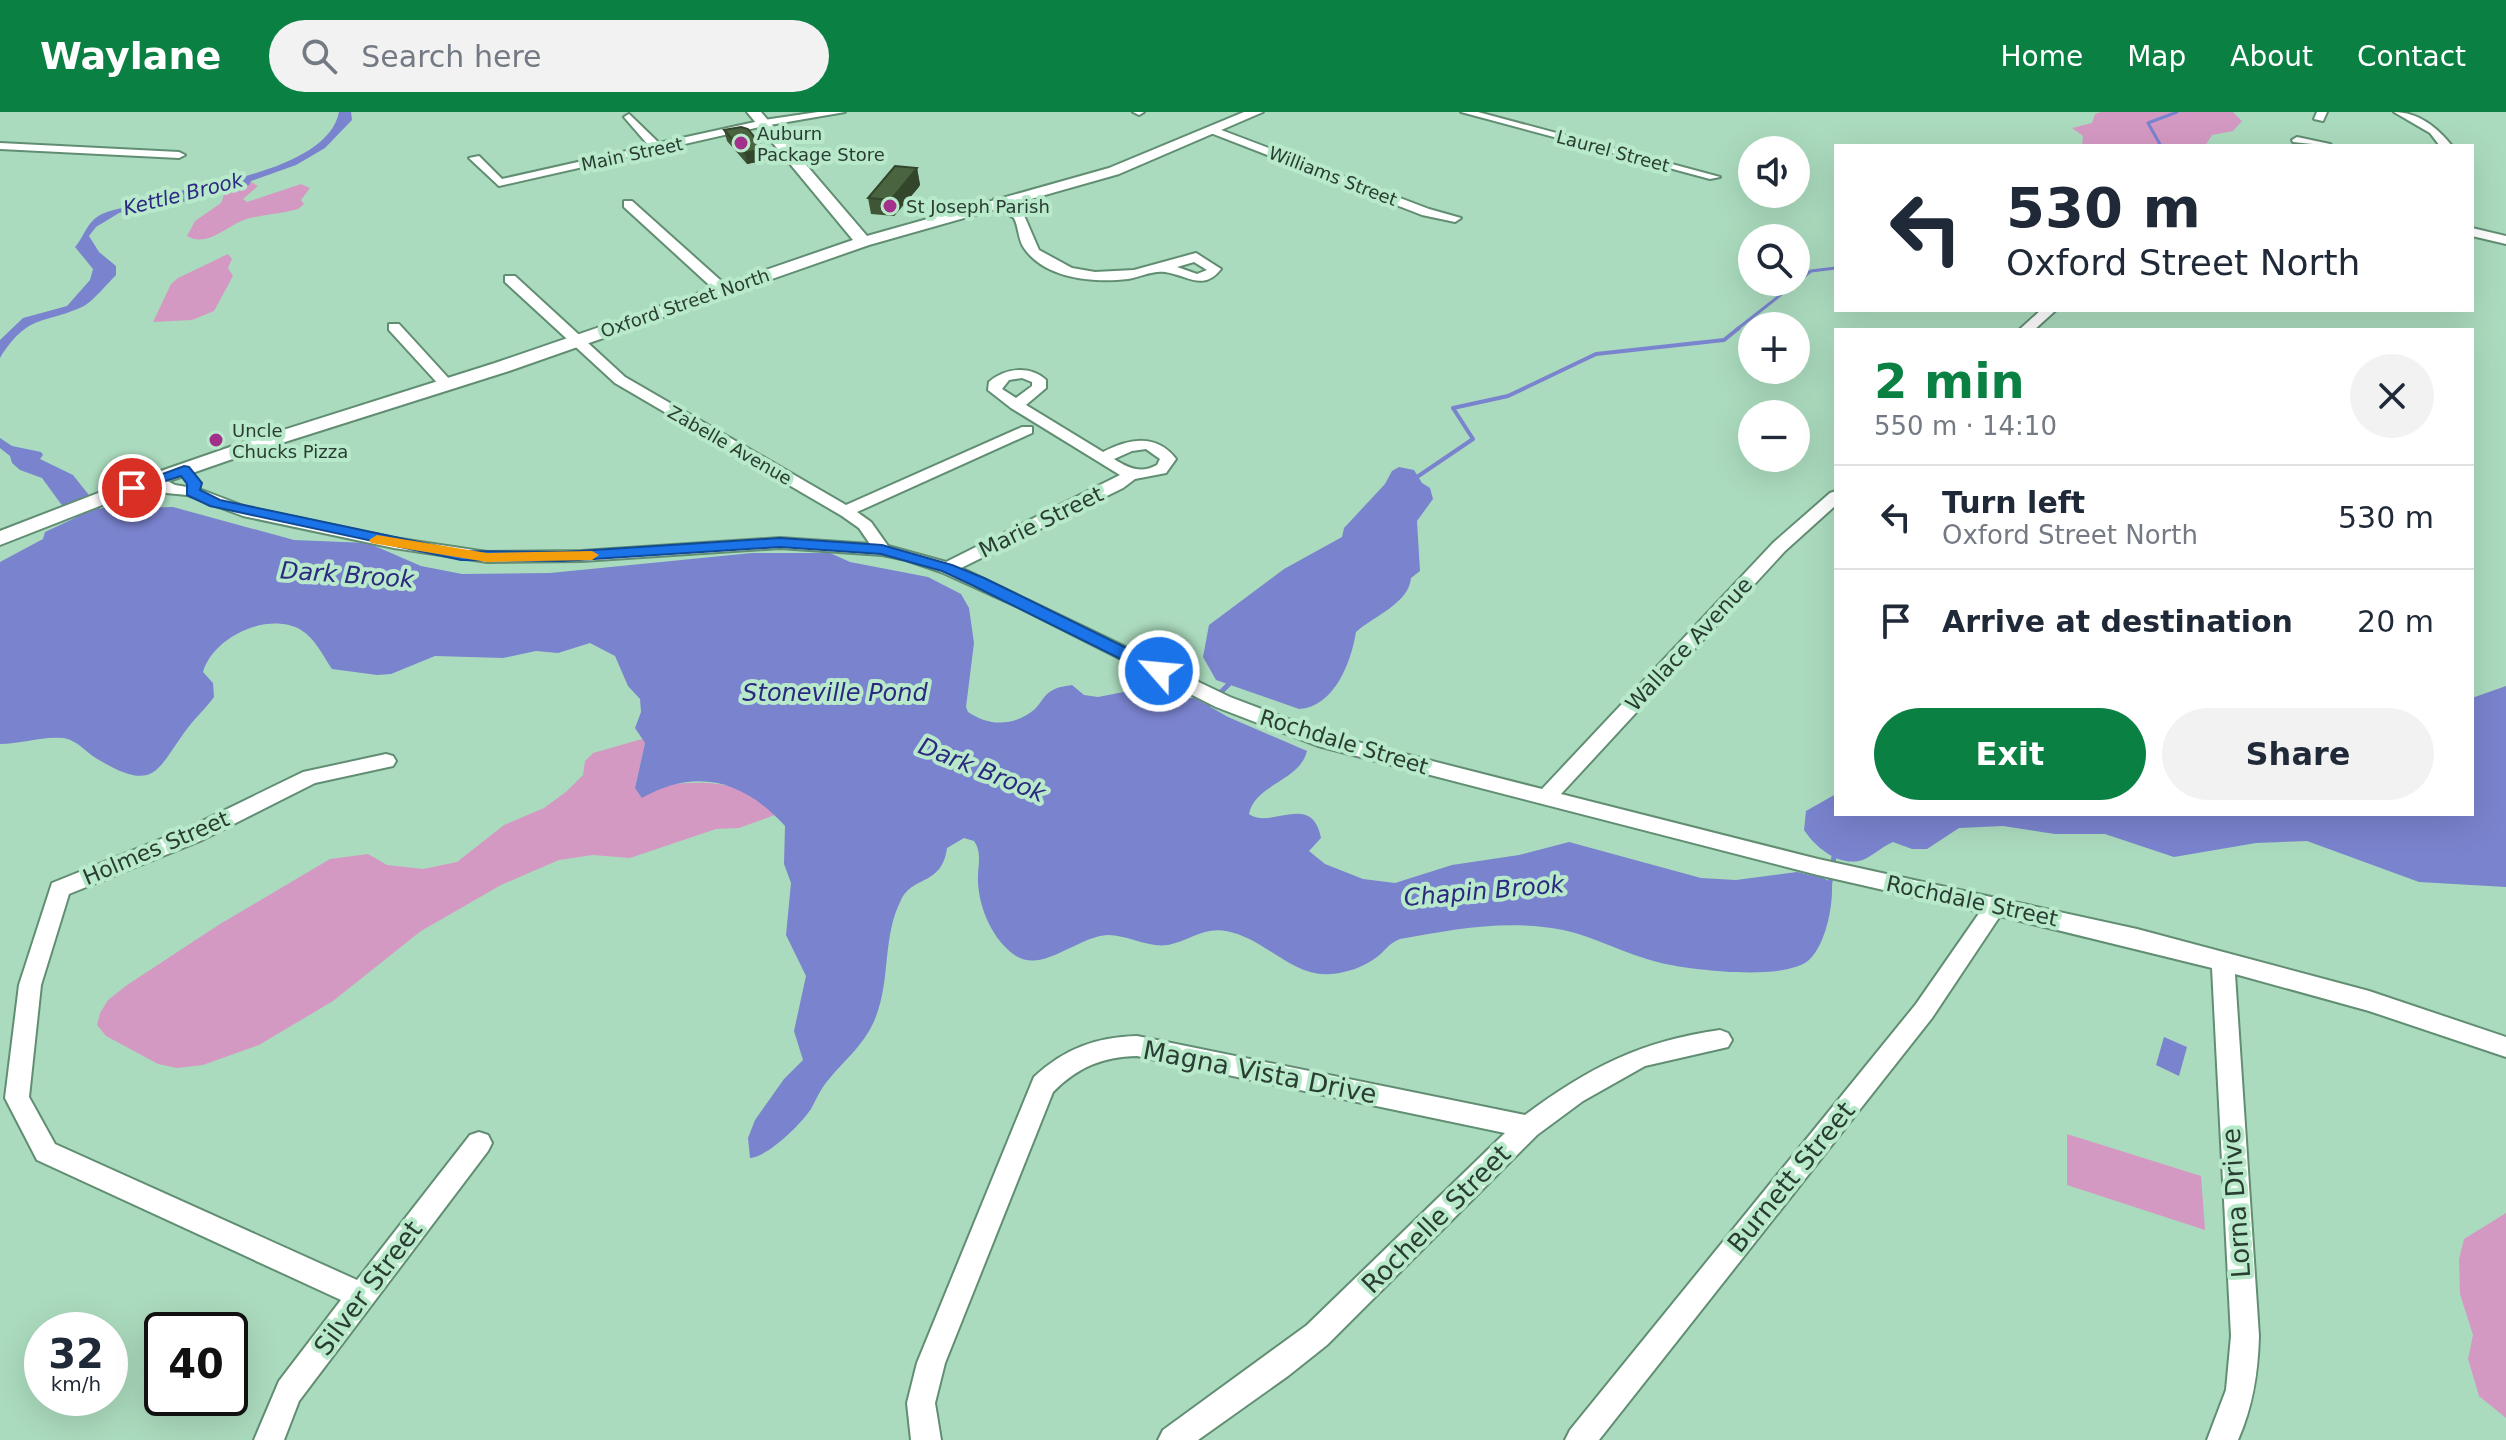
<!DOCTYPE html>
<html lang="en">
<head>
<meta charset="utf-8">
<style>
  :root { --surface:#fff; --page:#f2f2f3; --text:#1f2937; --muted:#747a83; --line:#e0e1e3; --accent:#0b8043 }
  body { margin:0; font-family:"DejaVu Sans",sans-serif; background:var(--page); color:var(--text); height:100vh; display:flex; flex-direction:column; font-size:30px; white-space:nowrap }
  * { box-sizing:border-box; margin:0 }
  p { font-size:26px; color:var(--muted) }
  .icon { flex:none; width:44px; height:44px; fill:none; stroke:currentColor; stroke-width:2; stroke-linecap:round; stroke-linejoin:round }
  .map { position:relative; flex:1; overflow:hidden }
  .details { position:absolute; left:1834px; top:216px; width:640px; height:488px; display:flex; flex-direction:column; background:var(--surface); border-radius:0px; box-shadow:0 8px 32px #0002 }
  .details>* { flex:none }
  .hud { position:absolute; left:1834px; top:32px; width:640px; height:168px; border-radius:0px; box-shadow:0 8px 32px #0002; background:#fff; color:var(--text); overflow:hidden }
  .buttons { position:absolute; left:1738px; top:24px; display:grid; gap:16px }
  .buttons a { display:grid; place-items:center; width:72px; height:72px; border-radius:50%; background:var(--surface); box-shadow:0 8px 32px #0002; font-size:40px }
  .speed { position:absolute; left:24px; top:1200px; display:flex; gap:16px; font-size:40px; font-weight:700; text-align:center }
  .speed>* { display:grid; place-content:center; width:104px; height:104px; border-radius:50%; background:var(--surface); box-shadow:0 8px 32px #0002; line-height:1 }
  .speed small { font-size:20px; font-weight:400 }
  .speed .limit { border:4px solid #111; border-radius:12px; background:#fff; color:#111 }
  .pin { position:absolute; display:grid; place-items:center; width:68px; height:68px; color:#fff; margin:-34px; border:4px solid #fff; border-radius:50%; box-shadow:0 2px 8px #0007 }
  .me { position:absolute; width:88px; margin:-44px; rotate:297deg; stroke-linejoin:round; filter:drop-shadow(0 0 6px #0008) }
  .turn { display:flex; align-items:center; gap:28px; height:168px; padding:0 40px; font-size:36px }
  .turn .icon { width:104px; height:104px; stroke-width:2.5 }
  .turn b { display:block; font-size:56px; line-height:68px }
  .round { display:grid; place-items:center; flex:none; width:84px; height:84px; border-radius:42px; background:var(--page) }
  .summary { display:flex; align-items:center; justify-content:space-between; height:136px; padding:0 40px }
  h1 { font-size:48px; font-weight:700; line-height:60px; color:var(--accent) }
  .primary-button { display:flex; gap:16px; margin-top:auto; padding:16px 40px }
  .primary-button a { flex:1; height:92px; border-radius:48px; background:var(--accent); color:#fff; font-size:32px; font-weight:700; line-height:92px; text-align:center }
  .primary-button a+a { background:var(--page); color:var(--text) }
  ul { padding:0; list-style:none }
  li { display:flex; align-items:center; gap:24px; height:104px; padding:0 40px; border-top:2px solid var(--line) }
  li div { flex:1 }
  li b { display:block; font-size:30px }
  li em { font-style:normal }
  header { display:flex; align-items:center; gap:48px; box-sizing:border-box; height:112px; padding:0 40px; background:var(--accent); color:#fff }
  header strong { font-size:38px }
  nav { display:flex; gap:44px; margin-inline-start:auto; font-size:28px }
  .search { width:560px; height:72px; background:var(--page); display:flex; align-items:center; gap:20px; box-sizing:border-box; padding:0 28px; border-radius:44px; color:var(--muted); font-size:30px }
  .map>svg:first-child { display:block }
  .green { fill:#d499c3 }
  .water { fill:#7a83ce }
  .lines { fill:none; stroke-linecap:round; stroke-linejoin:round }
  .stream-far2 { stroke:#7a83ce; stroke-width:3 }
  .stream-far1 { stroke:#7a83ce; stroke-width:4 }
  .stream { stroke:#7a83ce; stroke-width:5 }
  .river { fill:#7a83ce; fill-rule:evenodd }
  .minor-casing { stroke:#618e73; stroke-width:4 }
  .major-casing { stroke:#618e73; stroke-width:4 }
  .minor { fill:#fff; fill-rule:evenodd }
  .major { fill:#fff; fill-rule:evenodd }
  .wall { fill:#3f5636 }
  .shaded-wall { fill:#33462c }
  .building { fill:#49643f; stroke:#33462c; stroke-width:2 }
  .route { fill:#1a73e8; stroke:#114b97; stroke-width:2 }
  .slow { fill:#f59e0b }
  .poi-dot { fill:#a3308a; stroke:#b8e9cb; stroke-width:3 }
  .labels { text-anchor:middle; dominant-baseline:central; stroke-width:8; stroke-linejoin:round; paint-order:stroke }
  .far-poi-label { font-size:18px; fill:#2a3d32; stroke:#b8e9cb; text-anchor:start }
  .far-street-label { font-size:18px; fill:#2a3d32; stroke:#b8e9cb }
  .far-water-label { font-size:20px; font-style:italic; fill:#2c2981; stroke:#b8e9cb }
  .street-label { font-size:22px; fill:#2a3d32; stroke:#b8e9cb }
  .water-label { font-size:24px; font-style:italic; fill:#2c2981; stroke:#b8e9cb }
  .near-street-label { font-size:26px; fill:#2a3d32; stroke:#b8e9cb }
</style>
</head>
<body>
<header>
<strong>Waylane</strong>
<div class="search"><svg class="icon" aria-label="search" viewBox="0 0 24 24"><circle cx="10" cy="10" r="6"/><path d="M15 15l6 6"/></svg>Search here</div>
<nav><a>Home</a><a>Map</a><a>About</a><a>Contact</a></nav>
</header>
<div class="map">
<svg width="2506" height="1328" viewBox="0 0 2506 1328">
  <rect width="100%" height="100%" fill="#abdbbe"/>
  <g class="green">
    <path d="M2101 0H2233L2242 9 2233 19 2212 23 2205 34H2082L2083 24 2072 16 2092 11 2095 2Z"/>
    <path d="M251 70 258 74 243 87 247 90 301 72 310 76 301 88 304 92 298 97C281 102 256 103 241 109 224 117 206 135 187 124L195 109 221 91 225 80Z"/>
    <path d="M228 142 232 147 228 156 233 164 214 199 192 208 153 210 171 172 178 166Z"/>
    <path d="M642 627 645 631 635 676C687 672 734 658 775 703L739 716 716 717 630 746 593 743 559 748 501 773 421 819 333 889 259 933 203 953 177 956 158 952 106 924 97 913 100 901 108 888 127 873 220 812 330 747 368 742 387 753 423 757 457 750 504 713 544 696 567 679 583 663 585 649 593 641Z"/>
    <path d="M2067 1022 2201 1064 2205 1118 2067 1073Z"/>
    <path d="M2506 1101V1306L2479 1284 2468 1247 2473 1223 2460 1182 2459 1147 2464 1127Z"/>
  </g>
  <g class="water">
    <path d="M339 0H351L352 8 325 36 296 53 240 73 184 82 119 101 96 115 89 124 99 140 116 154V163C109 170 92 190 84 194 44 213 29 200 0 246V228L23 206 67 194 90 168 93 157 75 135C85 124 86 110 102 102 117 95 134 95 150 91 160 89 170 83 180 81 222 69 329 53 339 0Z"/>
    <path d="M0 326 12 334 41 340 43 343 40 347 73 363 100 397 117 390 122 394H135L137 396 173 395 294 428 368 431 421 454 462 462 550 461 752 441H830L850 450 928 465 961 482 969 496 974 531 966 595 968 600C990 615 1015 614 1035 597 1041 591 1045 581 1053 578 1058 575 1066 574 1072 573L1084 583 1098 585 1139 577 1170 586H1195L1228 605 1307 639C1300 669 1255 672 1249 702 1271 718 1312 679 1321 726L1309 739 1325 752 1363 767 1395 771 1452 753 1519 743 1569 730 1701 766 1736 768 1797 760 1824 766 1832 772C1833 794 1826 831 1810 847 1787 870 1691 858 1661 851 1627 843 1596 825 1563 818 1507 807 1455 817 1400 827 1389 831 1385 839 1377 845 1364 855 1346 861 1331 862 1293 866 1265 826 1226 819 1203 815 1189 829 1168 833 1148 836 1128 823 1108 823 1078 824 1044 861 1016 844 993 829 979 796 978 770 977 755 983 742 974 729L964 726 947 736C942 774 913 763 901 788 882 825 891 869 875 907 863 936 840 951 823 975 818 982 815 990 811 997 800 1013 769 1044 750 1046L748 1026 755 1008 784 967 803 948 794 919 806 864 786 823 791 771 784 752 785 714C744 669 697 655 642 686L635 676 645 631 635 616 641 600 640 587 628 574 615 544 590 531 558 541 536 539 503 546 435 544 391 562 377 563 332 557C323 544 315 526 301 518 268 499 213 525 203 560L213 571 214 585C207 595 197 604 190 613 157 655 158 683 99 648 86 641 77 627 62 626 43 624 20 632 0 632V450L43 427 45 420 77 405 61 392 42 366 20 358 12 351 10 344 0 336Z"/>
    <path d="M1399 355 1414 358 1422 371 1430 376 1433 387 1417 409 1420 459 1411 466C1409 491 1374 504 1356 520 1351 551 1334 595 1299 597L1216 568 1203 545 1209 513 1284 457 1342 425 1344 416 1385 372 1392 359Z"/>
    <path d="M2506 574V775L2419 770 2307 729 2256 731 2174 745 2105 722H2055L2003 714 1959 716 1927 737H1912L1893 730C1883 734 1875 742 1865 747 1841 757 1816 736 1804 718L1806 699 1836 682V702H2472V586Z"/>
    <path d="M2164 925 2187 935 2179 964 2156 953Z"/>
  </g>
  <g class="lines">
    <g class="stream-far2">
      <path d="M2161 34 2148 11 2177 0"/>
      <path d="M1736 218 1811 159 1836 156"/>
    </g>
    <path class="stream-far1" d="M1414 367 1473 327 1453 296 1508 284 1596 242 1724 228 1739 216"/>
    <g class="stream">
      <path d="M1204 597 1231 570"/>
      <path d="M1829 776 1835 738"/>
    </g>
    <path class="river" d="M242 63 249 65 251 69 249 73 136 102 126 96 129 92Z"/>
    <g class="minor-casing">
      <g id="minor">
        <path d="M818 0H845L764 14 499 74 469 46 479 44 502 67 649 34 624 5 629 2 659 31 764 8Z"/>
        <path d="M1133 0H1144L1139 3Z"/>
        <path d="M1461 0H1478L1720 65 1710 67Z"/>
        <path d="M2317 0H2327L2323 9 2314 7Z"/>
        <path d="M2394 0C2418 0 2437 15 2452 34H2440L2430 21Z"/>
        <path d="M1208 16H1216L1429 97 1461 106 1455 110 1422 103 1208 20Z"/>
        <path d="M2297 25 2330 32 2332 34 2293 30 2292 28Z"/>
        <path d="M0 31 179 40 185 43 179 46 0 37Z"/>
        <path d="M994 87H1002L1023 101 1039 138 1072 156 1095 160 1134 158 1196 141 1221 157C1203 180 1187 163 1165 160 1153 158 1140 165 1128 167 1094 171 1045 167 1024 136 1018 127 1019 116 1014 106L994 93ZM1194 150 1207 158 1197 162 1177 155Z"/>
        <path d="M624 89H632L728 175V181H718L624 95Z"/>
        <path d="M2472 116 2506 124V132L2472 124Z"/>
        <path d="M505 164H515L625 265 846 393 1022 315H1032V321L857 400 871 410 888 434 946 450 1120 363 1011 296 988 278 989 270C1005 256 1030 253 1046 268V276L1026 293 1103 340C1129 327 1156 321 1176 347L1166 361 1135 367 1123 376 961 456 1230 585 1330 623 1542 677 1773 431 1830 381 1836 379V393L1785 439 1561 682 1818 747 2137 817 2369 879 2506 925V945L2369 899 2235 862 2259 1224C2258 1261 2253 1294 2238 1328H2207L2226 1278 2231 1224 2212 856 2000 804 1932 906 1599 1328H1565L1570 1318 1916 892 1980 800 1818 763 1318 634 1216 595 1018 495 941 460 906 448 882 443 780 436 582 449 487 450 394 436 243 404 187 383 166 381 148 368 156 363 175 373 199 377 246 395 394 426 487 440 582 439 780 426 870 432 859 416 842 404 615 271 505 170ZM1022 266 1032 270V274L1016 286 1002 277 1009 268ZM1146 337 1160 347 1157 353C1141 362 1128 356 1114 347L1132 339Z"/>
        <path d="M2041 198H2056L2034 218H2019Z"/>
        <path d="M389 212H399L452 270V276H442L389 218Z"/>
        <path d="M386 642 393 644 396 649 393 654 315 671 200 729 69 782 41 873 29 985 55 1032 357 1168 470 1023 479 1020 488 1023 492 1031 488 1039 299 1289 284 1328H254L279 1269 341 1188 37 1048 5 986 19 873 52 771 186 717 303 660Z"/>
        <path d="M1720 918 1728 921 1732 928 1728 935 1645 954 1583 989 1537 1023 1327 1233 1288 1264 1198 1328H1158L1163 1318 1307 1213 1505 1021 1137 944C1102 945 1078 955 1053 980L945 1251 935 1291 941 1328H911L907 1291 917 1251 1034 965C1064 937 1096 925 1137 924L1525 1003C1588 956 1641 929 1720 918Z"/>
      </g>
    </g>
    <g class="major-casing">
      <path id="major" d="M747 0H761L867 124 1109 56 1244 0H1263L1119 62 869 133 509 259 247 342 120 386 0 433V419L106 378 233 334 495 251 853 128Z"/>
    </g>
    <use href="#minor" class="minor"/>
    <use href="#major" class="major"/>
  </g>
  <g class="wall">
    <path d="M724 18 767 48 747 52 727 29Z"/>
    <path d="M917 56 920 73 918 76 894 104 871 102 868 86Z"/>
  </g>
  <g class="shaded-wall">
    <path d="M764 37 767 48 747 52 745 41Z"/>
    <path d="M917 56 920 73 918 76 894 104 891 88Z"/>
  </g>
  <g class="building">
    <path d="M741 15 748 17 764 37 745 41 724 18Z"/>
    <path d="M895 54 917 56 891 88 868 86Z"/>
  </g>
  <path class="route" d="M184 354 189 355 202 371 200 378 220 388 461 439 563 440 780 426 882 433 952 453 984 466 1165 555 1167 559 1159 564 1153 563 972 473 942 459 881 442 780 435 563 449 461 448 210 394 187 383V372L181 364 132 380 125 376Z"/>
  <path class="slow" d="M377 423 487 441 592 439 599 443 592 448 487 450 371 431 369 428Z"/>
  <g class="poi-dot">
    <circle cx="741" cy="31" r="8"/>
    <circle cx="890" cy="94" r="8"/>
    <circle cx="216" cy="328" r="8"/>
  </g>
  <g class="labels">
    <g class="far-poi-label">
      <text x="757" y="21">Auburn<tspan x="757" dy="21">Package Store</tspan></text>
      <text x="906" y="94">St Joseph Parish</text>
      <text x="232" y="318">Uncle<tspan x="232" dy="21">Chucks Pizza</tspan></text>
    </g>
    <g class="far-street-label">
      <text transform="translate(1613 39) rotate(15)">Laurel Street</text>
      <text transform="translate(632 42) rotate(-12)">Main Street</text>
      <text transform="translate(1333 64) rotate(21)">Williams Street</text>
      <text transform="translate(685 191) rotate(-19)">Oxford Street North</text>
      <text transform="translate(730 333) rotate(30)">Zabelle Avenue</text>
    </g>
    <g class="far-water-label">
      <text transform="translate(183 82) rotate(-14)">Kettle Brook</text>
    </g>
    <g class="street-label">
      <text transform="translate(1041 410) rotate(-26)">Marie Street</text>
      <text transform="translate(1689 532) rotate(-47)">Wallace Avenue</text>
      <text transform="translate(1344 630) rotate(17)">Rochdale Street</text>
      <text transform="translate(156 736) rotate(-23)">Holmes Street</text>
      <text transform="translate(1972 789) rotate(12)">Rochdale Street</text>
    </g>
    <g class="water-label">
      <text transform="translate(347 463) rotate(4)">Dark Brook</text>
      <text x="835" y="581">Stoneville Pond</text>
      <text transform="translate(982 658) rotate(22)">Dark Brook</text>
      <text transform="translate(1484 779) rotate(-5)">Chapin Brook</text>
    </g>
    <g class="near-street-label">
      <text transform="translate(1260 960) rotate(11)">Magna Vista Drive</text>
      <text transform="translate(1791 1065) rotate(-51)">Burnett Street</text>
      <text transform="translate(2236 1091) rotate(-94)">Lorna Drive</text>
      <text transform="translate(1436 1107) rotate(-45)">Rochelle Street</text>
      <text transform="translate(368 1176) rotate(-53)">Silver Street</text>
    </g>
  </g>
</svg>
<div class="buttons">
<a><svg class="icon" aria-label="sound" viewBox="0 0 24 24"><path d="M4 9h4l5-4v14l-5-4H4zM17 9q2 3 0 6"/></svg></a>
<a><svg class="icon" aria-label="search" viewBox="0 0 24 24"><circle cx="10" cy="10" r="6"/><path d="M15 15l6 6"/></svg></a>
<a>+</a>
<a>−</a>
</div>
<div class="speed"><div>32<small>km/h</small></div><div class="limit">40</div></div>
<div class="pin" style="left:132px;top:376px;background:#d93025"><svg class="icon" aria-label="arrive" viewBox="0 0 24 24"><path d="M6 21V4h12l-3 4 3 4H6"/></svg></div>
<svg class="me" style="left:1159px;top:559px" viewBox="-20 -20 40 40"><circle r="17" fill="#1a73e8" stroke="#fff" stroke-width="3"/><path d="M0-11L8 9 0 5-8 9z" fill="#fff"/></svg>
<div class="hud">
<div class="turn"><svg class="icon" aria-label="left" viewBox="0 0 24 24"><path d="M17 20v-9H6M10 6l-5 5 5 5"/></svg><div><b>530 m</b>Oxford Street North</div></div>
</div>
<section class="details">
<div class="summary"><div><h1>2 min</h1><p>550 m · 14:10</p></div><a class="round"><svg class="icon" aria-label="close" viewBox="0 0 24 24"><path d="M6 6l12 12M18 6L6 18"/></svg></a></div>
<ul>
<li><svg class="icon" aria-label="left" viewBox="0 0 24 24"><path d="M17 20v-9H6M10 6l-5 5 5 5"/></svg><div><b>Turn left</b><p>Oxford Street North</p></div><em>530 m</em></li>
<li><svg class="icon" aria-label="arrive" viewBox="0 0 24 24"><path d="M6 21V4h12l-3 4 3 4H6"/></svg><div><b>Arrive at destination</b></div><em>20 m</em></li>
</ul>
<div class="primary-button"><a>Exit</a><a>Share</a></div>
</section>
</div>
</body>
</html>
